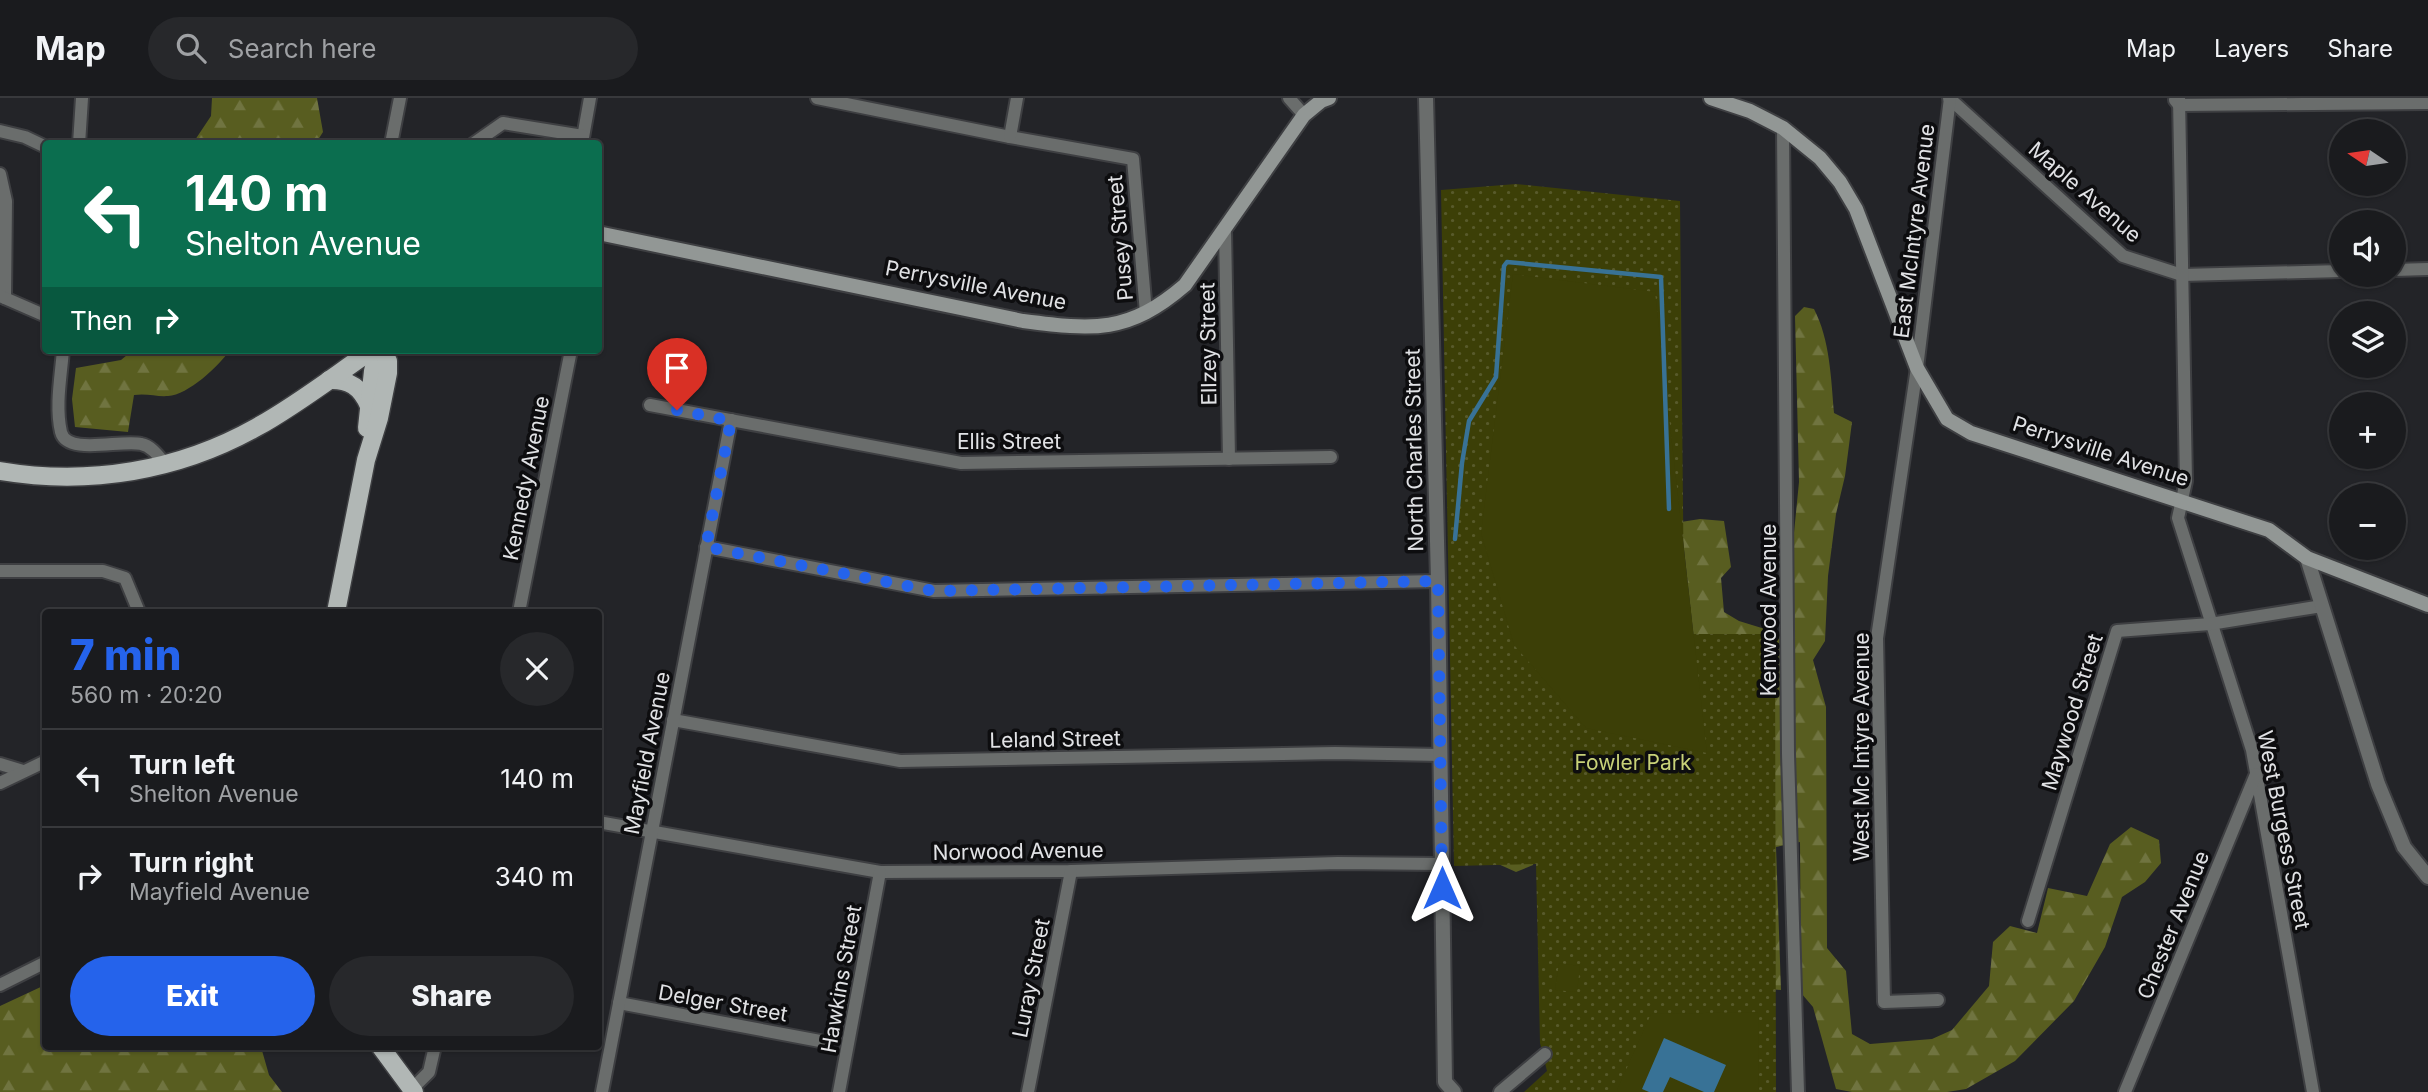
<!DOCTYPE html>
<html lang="en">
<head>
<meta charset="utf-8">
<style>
  :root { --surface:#1a1b1e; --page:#27282b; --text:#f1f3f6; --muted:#9fa1a4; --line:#38393c; --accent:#2563eb }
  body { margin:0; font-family:Inter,sans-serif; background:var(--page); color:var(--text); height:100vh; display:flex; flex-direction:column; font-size:26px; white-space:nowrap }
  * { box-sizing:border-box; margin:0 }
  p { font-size:23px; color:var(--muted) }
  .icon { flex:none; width:38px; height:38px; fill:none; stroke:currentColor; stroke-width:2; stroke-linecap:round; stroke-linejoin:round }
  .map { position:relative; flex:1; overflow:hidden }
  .panel { position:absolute; left:42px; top:511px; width:560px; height:441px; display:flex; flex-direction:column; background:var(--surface); border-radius:7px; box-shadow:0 2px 5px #0004,0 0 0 2px var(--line) }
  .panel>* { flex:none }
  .top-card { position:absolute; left:42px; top:42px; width:560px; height:214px; border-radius:7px; box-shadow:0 2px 5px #0004,0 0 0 2px var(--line); background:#0b6e4f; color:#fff; overflow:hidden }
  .needle { width:46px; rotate:283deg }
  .controls { position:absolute; left:2329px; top:21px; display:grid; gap:14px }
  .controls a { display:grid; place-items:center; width:77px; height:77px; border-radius:50%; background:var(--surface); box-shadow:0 2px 5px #0004,0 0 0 2px var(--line); font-size:35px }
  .pin { position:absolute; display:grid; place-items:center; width:60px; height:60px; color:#fff; margin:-72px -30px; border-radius:50% 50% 50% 0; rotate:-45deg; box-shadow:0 0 7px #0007 }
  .pin .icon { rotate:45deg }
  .me { position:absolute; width:77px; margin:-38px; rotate:0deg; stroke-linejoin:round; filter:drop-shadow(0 0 5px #0008) }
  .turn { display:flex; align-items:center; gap:24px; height:147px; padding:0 28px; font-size:32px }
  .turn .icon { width:91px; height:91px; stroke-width:2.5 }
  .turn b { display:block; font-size:49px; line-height:60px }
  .then { display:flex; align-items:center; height:66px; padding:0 28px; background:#0003; gap:14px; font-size:26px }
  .round { display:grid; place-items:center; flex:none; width:74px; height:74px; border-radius:37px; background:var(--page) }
  .headline { display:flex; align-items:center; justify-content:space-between; height:119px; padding:0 28px }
  h1 { font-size:42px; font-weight:800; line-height:52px; color:var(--accent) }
  .button { display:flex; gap:14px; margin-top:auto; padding:14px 28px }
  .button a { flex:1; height:80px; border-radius:42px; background:var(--accent); color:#fff; font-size:28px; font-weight:800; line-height:80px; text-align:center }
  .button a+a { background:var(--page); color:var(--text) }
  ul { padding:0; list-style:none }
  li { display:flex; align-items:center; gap:21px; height:98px; padding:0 28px; border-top:2px solid var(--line) }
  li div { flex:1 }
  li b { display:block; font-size:26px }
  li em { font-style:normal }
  header { display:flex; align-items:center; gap:42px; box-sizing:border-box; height:98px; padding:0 35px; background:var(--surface); border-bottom:2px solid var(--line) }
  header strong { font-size:33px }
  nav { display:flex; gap:38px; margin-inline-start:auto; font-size:24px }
  .search { width:490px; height:63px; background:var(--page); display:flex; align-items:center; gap:18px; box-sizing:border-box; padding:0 24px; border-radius:38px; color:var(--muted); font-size:26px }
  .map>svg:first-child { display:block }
  .forest { fill:url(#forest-firs) }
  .park { fill:url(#park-dots) }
  .garden { fill:#3c3f07 }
  .water { fill:#387296 }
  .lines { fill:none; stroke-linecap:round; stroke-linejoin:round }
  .stream { stroke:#387296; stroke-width:4.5 }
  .minor-casing { stroke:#3e3f42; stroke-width:16 }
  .tertiary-casing { stroke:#3e3f42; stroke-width:18 }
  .secondary-casing { stroke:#3e3f42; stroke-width:18 }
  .primary-casing { stroke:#3e3f42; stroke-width:21 }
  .minor { stroke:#6a6d6c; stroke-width:12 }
  .tertiary { stroke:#6a6d6c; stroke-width:14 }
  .secondary { stroke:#929795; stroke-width:14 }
  .primary { stroke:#b1b7b5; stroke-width:18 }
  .route { stroke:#2563eb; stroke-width:12; stroke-dasharray:0 21.6 }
  .labels { text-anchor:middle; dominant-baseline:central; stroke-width:7; stroke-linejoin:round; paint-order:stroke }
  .street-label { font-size:21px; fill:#e1e2e5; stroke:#0d0d0f }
  .park-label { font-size:21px; fill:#c8d178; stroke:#0d0d0f }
</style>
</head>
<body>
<header>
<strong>Map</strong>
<div class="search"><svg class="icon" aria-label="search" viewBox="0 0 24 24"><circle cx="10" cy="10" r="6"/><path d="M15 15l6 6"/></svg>Search here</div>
<nav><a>Map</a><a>Layers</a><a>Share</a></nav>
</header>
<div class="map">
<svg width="2428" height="994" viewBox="0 0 2428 994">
  <defs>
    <pattern id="forest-firs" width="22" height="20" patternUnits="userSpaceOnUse" patternTransform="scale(1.75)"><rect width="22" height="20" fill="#585d20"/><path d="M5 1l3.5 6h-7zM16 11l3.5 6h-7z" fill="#707440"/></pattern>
    <pattern id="park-dots" width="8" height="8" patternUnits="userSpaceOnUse" patternTransform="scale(1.75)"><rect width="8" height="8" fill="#3c3f07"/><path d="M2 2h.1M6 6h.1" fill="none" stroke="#585a2b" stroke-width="1.8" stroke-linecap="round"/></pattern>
  </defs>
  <rect width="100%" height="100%" fill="#232428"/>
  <g class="forest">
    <path d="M212 0H317L323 34 316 45H193L211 18Z"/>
    <path d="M1804 209 1814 211C1830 242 1831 280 1834 315L1852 324 1845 378 1836 416 1828 478 1825 543 1813 562 1826 609 1827 850 1846 873 1852 936 1870 946 1932 941 1952 932 1989 888 1993 844 2010 828 2037 835 2048 790 2087 798 2110 746 2131 729 2159 742 2161 765 2145 784 2122 799 2105 849 2074 903 2015 963 1966 991 1947 994H1852L1836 991 1813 909 1801 895 1800 744 1776 749 1781 892 1760 890 1540 733 1533 767 1516 774 1496 765 1700 596 1681 424 1700 421 1724 423 1731 469 1721 480 1724 514 1739 523 1778 535 1790 529 1792 455 1799 384 1795 218Z"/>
    <path d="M133 252H230C219 268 188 297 168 298 157 299 147 295 134 297L128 334 75 329 72 301 76 270 121 262Z"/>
    <path d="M45 887 46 948 261 949 269 977 282 994H0V908Z"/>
  </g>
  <path class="park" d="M1516 86 1680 103 1684 509H1691V536H1775L1776 994H1524L1547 973 1540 945 1536 766 1454 768 1441 92Z"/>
  <g class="garden">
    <path d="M1513 176 1655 194 1707 655 1586 630 1514 547 1481 435Z"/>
    <path d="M1559 865 1580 868 1577 894 1555 892Z"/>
    <path d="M1758 914 1759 994H1619L1617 992 1651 916Z"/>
  </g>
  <path class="water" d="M1664 940 1726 967 1714 994H1704L1670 979 1663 994H1649L1642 991Z"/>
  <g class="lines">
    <path class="stream" d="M1455 441 1462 365 1469 323 1496 279 1504 168 1507 164 1661 179 1669 411"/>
    <g class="minor-casing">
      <g id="minor">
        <path d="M817 0 1010 39 1133 61 1146 215"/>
        <path d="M1289 0 1304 17"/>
        <path d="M1949 0 2123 158 2182 177 2342 173"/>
        <path d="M2179 0 2186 383 2178 420 2252 652 2313 994"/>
        <path d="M2175 2 2179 7 2428 5"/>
        <path d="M1783 30 1788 656 1798 994"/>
        <path d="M0 33 25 39 46 49"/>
        <path d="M1010 39 1017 0"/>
        <path d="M582 45 590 0"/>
        <path d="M79 46 82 0"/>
        <path d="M391 46 400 0"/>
        <path d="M473 46 503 25 583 38"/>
        <path d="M0 76 6 103 5 200"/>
        <path d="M1225 131 1229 361"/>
        <path d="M2394 172 2428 171"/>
        <path d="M0 198 46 218"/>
        <path d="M63 252C61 278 55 308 61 334 67 358 122 341 141 346 152 348 159 359 166 367"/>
        <path d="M650 307 961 365 1331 359"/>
        <path d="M706 449 934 493 1438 483"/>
        <path d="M0 473H103L125 480 139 514"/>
        <path d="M519 514 571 252"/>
        <path d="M673 622 900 663 1335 655 1441 657"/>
        <path d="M0 666 23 673"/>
        <path d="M0 685 46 663"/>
        <path d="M598 724 880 774 1071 773 1338 765 1442 766"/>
        <path d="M2028 823 2117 533 2210 526 2322 508"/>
        <path d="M0 887 46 864"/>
        <path d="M1938 902 1884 904 1877 540 1917 270 1950 0"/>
        <path d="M619 905 820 943"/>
        <path d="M409 994 429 974 435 948"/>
        <path d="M602 994 731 322"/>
        <path d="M839 994 880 774"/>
        <path d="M1028 994 1071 773"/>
        <path d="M1500 994 1545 956"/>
        <path d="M2125 994 2256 676"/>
      </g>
    </g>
    <g class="tertiary-casing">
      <g id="tertiary">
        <path d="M1426 0 1438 483 1445 984 1454 994"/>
        <path d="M2307 460 2378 686 2404 749 2428 779"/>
      </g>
    </g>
    <g class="secondary-casing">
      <g id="secondary">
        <path d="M1711 0 1750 13 1783 30 1820 60 1840 84 1856 111 1917 270 1947 321 1971 335 2269 432 2307 460 2428 507"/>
        <path d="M598 135 1023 223C1094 232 1128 236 1185 187L1304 17 1321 3 1329 0"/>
      </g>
    </g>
    <g class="primary-casing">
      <g id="primary">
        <path d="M329 282C349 281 361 289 369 308"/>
        <path d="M367 330 373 273 378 252"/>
        <path d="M0 373C89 388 179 373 257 329 297 307 334 278 372 252"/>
        <path d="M336 514 366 362 379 320 388 275V263L382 252"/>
        <path d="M380 948 414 994"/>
      </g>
    </g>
    <use href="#minor" class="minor"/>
    <use href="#tertiary" class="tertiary"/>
    <use href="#secondary" class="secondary"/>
    <use href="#primary" class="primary"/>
  </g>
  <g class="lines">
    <path class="route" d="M677 312 731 323 706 449 934 493 1438 483 1442 790"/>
  </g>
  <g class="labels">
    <g class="street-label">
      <text transform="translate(2085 94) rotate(41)">Maple Avenue</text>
      <text transform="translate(1914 133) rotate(-83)">East McIntyre Avenue</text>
      <text transform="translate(1120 140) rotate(-95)">Pusey Street</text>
      <text transform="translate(976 187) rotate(11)">Perrysville Avenue</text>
      <text transform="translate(1208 246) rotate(-91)">Ellzey Street</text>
      <text x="1009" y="343">Ellis Street</text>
      <text transform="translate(1414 352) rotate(-91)">North Charles Street</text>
      <text transform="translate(2101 353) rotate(18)">Perrysville Avenue</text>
      <text transform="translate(526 380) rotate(-79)">Kennedy Avenue</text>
      <text transform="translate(1768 512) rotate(-90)">Kenwood Avenue</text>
      <text transform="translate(2072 614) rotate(-73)">Maywood Street</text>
      <text transform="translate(1055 641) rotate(-1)">Leland Street</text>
      <text transform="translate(1861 649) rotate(-90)">West Mc Intyre Avenue</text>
      <text transform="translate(647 655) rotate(-79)">Mayfield Avenue</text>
      <text transform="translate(2284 732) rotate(79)">West Burgess Street</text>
      <text transform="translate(1018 753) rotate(-1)">Norwood Avenue</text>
      <text transform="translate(2173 827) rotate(-68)">Chester Avenue</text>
      <text transform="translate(1031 880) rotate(-79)">Luray Street</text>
      <text transform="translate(841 881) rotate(-80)">Hawkins Street</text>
      <text transform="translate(723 905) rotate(10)">Delger Street</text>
    </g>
    <g class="park-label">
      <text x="1633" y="664">Fowler Park</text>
    </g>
  </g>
</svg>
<div class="controls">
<a><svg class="needle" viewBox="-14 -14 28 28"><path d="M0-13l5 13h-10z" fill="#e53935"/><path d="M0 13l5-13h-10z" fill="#9fa1a4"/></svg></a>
<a><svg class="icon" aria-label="sound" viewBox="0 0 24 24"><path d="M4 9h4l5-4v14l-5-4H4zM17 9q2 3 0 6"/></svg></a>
<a><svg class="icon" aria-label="layers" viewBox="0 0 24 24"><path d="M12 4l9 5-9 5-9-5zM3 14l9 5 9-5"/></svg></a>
<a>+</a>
<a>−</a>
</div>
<div class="pin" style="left:677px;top:312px;background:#d93025"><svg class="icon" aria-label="arrive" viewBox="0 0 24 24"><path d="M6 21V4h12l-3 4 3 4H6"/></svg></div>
<svg class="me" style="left:1442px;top:790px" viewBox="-20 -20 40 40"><path d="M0-17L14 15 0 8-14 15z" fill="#2563eb" stroke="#fff" stroke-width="4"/></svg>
<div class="top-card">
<div class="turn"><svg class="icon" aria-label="left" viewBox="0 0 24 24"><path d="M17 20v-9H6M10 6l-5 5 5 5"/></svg><div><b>140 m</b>Shelton Avenue</div></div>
<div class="then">Then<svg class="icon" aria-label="right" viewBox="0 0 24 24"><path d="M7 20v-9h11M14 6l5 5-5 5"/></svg></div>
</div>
<section class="panel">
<div class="headline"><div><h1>7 min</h1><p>560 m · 20:20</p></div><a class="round"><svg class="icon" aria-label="close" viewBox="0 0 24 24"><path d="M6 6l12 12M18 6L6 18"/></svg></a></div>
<ul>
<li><svg class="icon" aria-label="left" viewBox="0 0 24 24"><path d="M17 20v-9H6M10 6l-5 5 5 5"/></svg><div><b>Turn left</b><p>Shelton Avenue</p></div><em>140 m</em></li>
<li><svg class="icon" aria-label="right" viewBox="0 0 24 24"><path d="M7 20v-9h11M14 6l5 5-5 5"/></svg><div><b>Turn right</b><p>Mayfield Avenue</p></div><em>340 m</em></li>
</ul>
<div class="button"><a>Exit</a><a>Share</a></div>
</section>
</div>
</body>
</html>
